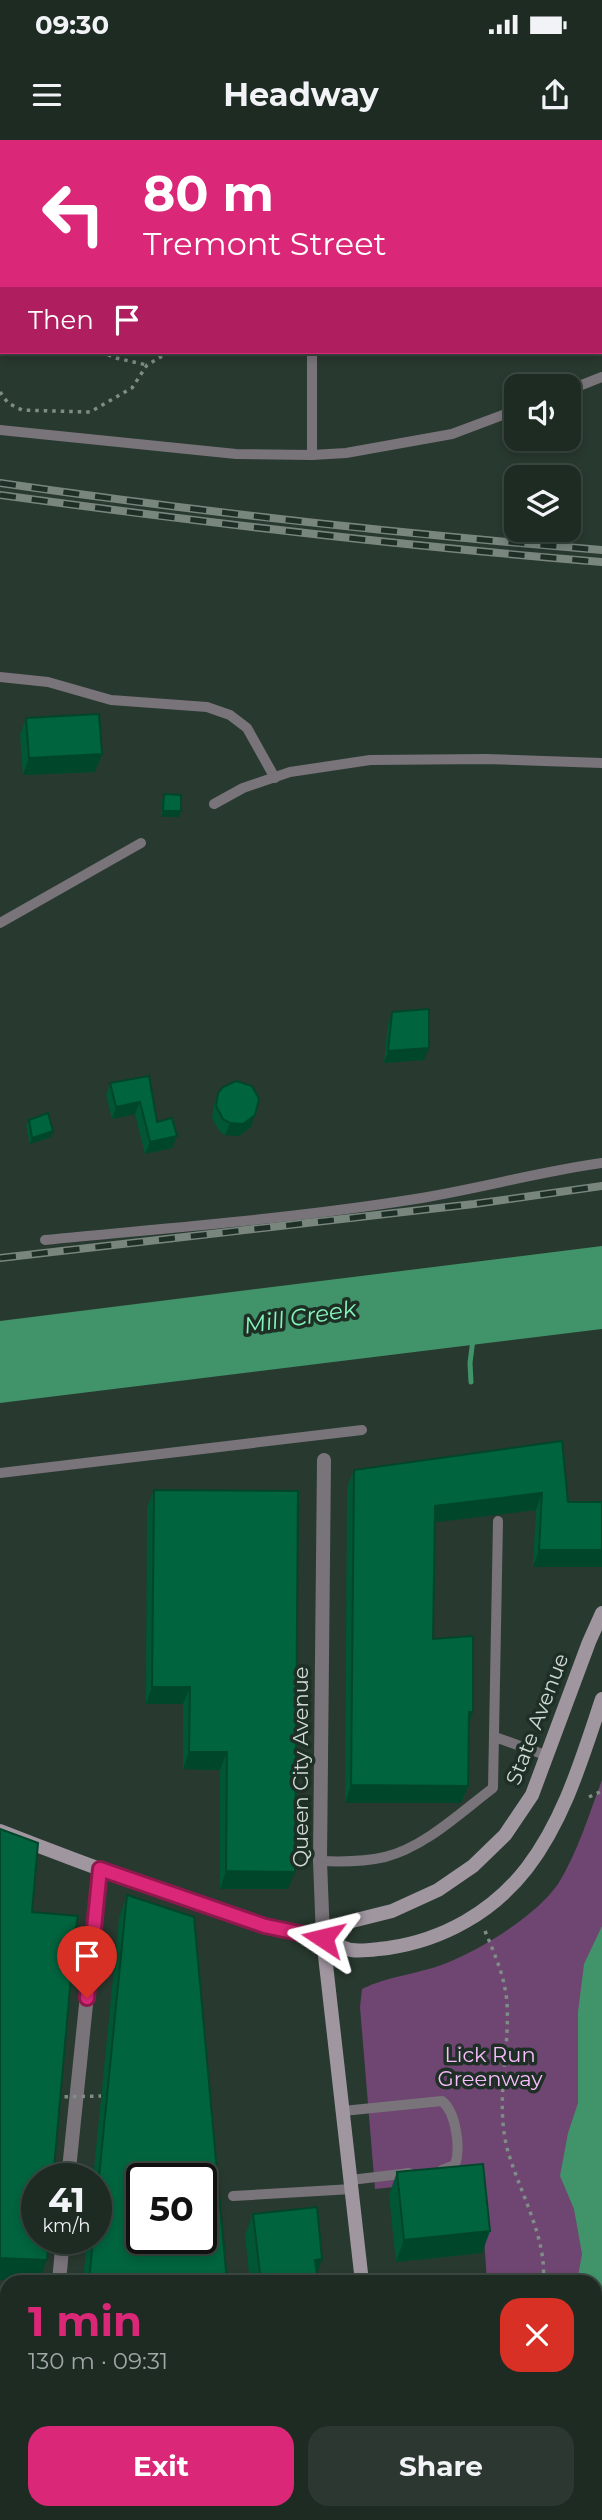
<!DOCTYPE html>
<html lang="en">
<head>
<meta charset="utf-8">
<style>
  :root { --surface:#1e2b23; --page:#2b3730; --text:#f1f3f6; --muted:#a1a7a6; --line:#3c4741; --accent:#db2777 }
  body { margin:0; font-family:Montserrat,sans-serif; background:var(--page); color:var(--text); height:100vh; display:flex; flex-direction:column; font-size:26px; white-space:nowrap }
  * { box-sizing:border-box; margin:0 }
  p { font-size:23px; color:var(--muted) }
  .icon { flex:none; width:38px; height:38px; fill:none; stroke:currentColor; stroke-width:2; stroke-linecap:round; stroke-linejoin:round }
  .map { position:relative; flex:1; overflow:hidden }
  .drawer { position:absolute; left:0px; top:2135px; width:602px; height:245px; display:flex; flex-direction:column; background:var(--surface); border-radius:21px 21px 0 0; box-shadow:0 4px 10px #0003,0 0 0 2px var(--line) }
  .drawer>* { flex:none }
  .guide { position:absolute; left:0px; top:0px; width:602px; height:214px; box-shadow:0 4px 10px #0003,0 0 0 2px var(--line); background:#db2777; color:#fff; overflow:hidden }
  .controls { position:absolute; left:504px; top:234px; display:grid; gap:14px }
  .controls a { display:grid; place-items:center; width:77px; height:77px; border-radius:14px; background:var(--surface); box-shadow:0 4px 10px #0003,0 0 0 2px var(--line); font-size:35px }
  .speed { position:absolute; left:21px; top:2023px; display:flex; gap:14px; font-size:35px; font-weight:700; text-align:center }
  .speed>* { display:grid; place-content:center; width:91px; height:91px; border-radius:50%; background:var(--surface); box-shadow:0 4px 10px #0003,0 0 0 2px var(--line); line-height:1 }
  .speed small { font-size:18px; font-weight:400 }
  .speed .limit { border:4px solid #111; border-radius:10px; background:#fff; color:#111 }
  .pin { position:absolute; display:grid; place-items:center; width:60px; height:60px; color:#fff; margin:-72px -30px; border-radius:50% 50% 50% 0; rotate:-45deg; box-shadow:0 0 7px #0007 }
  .pin .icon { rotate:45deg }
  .me { position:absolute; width:77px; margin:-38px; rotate:280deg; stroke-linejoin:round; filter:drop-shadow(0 0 5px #0008) }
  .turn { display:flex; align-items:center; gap:24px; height:147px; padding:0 28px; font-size:32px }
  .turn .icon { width:91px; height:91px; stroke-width:2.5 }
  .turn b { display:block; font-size:49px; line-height:60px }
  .then { display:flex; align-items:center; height:66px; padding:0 28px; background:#0003; gap:14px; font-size:26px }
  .round { display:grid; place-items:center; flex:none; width:74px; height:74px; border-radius:21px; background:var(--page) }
  .headline { display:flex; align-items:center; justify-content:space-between; height:119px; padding:0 28px }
  h1 { font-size:42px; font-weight:700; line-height:52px; color:var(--accent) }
  .cta { display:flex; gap:14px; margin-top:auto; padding:14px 28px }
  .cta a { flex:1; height:80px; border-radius:21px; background:var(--accent); color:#fff; font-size:28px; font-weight:700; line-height:80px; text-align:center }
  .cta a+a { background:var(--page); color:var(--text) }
  .status { display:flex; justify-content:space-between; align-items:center; height:49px; padding:0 35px; background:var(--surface); direction:ltr }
  .status svg { height:19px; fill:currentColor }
  header { display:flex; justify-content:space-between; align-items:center; height:91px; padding:0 28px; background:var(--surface); font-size:32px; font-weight:700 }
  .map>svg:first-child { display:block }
  .green { fill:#6e4671 }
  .water { fill:#41936a }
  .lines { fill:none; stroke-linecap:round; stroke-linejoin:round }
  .stream { stroke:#41936a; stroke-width:5 }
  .path { stroke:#7f8d85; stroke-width:3.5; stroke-dasharray:3.5 5; stroke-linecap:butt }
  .service { stroke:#79737a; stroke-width:10 }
  .minor { stroke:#79737a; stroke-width:14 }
  .secondary { stroke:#a096a0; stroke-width:14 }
  .rail-casing { stroke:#78867e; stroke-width:8 }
  .rail { stroke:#1e2f26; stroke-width:5; stroke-dasharray:16; stroke-linecap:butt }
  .path-bridge { stroke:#7f8d85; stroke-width:3.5; stroke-dasharray:3.5 5; stroke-linecap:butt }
  .wall { fill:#005635 }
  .shaded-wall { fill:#00462b }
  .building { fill:#00643e; stroke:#00462b; stroke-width:2; fill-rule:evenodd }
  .route-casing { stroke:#8e194d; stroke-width:18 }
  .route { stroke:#db2777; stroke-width:12 }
  .labels { text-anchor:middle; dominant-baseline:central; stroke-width:7; stroke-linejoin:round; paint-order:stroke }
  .street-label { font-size:21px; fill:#d0dad4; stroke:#1e2f26 }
  .park-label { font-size:21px; fill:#f9bdfc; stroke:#1e2f26 }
  .water-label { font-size:23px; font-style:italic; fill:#86f5bb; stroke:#1e2f26 }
</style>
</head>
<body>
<div class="status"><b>09:30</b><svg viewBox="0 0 49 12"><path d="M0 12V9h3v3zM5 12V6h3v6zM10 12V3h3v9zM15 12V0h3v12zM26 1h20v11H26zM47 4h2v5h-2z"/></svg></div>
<header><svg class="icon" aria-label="menu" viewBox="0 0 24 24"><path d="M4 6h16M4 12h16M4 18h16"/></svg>Headway<svg class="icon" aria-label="share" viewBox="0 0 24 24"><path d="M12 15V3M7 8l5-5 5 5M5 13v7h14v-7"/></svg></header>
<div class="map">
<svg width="602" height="2380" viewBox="0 0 602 2380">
  <rect width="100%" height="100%" fill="#28392f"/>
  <path class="green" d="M602 1640V2380H417L416 2373H595V2142H487L480 2038 375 2049 360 1867 362 1849C388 1836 418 1834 444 1824 480 1810 536 1776 558 1744 578 1712 589 1674 602 1640Z"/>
  <g class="water">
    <path d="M602 1106V1189L0 1263V1181Z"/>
    <path d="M602 1786V2231L596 2253 601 2283 595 2288V2142H577L582 2114 574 2069 560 2036 568 1993 578 1963V1872L584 1824Z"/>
  </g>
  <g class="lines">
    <g class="stream">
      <path d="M471 1242 470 1223 473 1199"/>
      <path d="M595 2321 602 2333"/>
    </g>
    <g class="path">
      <path d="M93 0 94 2"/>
      <path d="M125 0V2"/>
      <path d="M13 2V0"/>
      <path d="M47 2 48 0"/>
      <path d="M200 2V0"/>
      <path d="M0 184 2 185"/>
      <path d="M100 212 116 218 147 225"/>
      <path d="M0 252 8 263 22 270 90 272 132 248 147 225 169 212"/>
      <path d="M589 1657 602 1651"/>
      <path d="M485 1791C495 1815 505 1837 507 1863 510 1911 495 1959 507 2008 518 2049 548 2099 543 2142"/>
    </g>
    <g class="service">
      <path d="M311 0V2"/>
      <path d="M312 212V315"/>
      <path d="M569 250 602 237"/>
      <path d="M0 290 236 314 312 315 346 313 452 294 516 270"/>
      <path d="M0 537 48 542 111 560 207 567 230 575 247 588 275 638"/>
      <path d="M214 664 243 648 290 632 370 620 486 619 602 623"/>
      <path d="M0 783 141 703"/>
      <path d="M45 1100C167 1088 289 1079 409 1060 474 1050 537 1032 602 1023"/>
      <path d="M0 1333 362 1290"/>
      <path d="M495 1597 548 1616"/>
      <path d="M320 1721C342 1722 363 1722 385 1717 425 1707 461 1672 493 1648L498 1381"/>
      <path d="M343 1971 442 1961C456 1972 461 2008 455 2025L442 2030"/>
      <path d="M351 2040 409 2033"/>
      <path d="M233 2056 352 2049"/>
    </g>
    <g class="minor">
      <path d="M323 1798 320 1721 324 1320"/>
      <path d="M68 2039 100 1729"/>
      <path d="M59 2142 63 2098"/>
      <path d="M50 2373V2380"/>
    </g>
    <g class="secondary">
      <path d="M0 1691C87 1725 175 1758 265 1786 283 1792 303 1793 322 1798 332 1801 341 1808 351 1810 363 1812 376 1809 388 1808 443 1800 493 1772 527 1728 565 1678 582 1618 602 1559"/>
      <path d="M323 1798 348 1782 392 1771 438 1750 473 1726 505 1695 532 1655 589 1502 602 1473"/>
      <path d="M323 1798 362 2142"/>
      <path d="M595 2352 602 2343"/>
      <path d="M388 2373 389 2380"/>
      <path d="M573 2380 578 2373"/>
    </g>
    <g class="rail-casing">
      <g id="rail">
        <path d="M0 343C200 372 401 394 602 410"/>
        <path d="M0 355C200 382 401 406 602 422"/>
        <path d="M0 1118 474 1064 602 1046"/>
      </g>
    </g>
    <use href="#rail" class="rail"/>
    <path class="path-bridge" d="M56 1957 101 1956"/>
  </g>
  <g class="wall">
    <path d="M26 578 102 614 95 632 23 635 20 595Z"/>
    <path d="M164 654 179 677H161L162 661Z"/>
    <path d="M392 872 424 920 384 923 388 884Z"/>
    <path d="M149 936 157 982 177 996 172 1008 145 1014 135 974 112 979 106 955 110 943Z"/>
    <path d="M218 953 255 975 251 987 239 996 225 995 219 991 212 978 214 965Z"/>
    <path d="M29 980 53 991 51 997 30 1004 26 986Z"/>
    <path d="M562 1301 568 1362 533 1427 536 1370 435 1382 433 1499 473 1572 469 1583 468 1646 461 1663H345L347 1347 354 1330Z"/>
    <path d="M154 1350 288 1749H220V1630L183 1629V1564H146L147 1367Z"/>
    <path d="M127 1755 227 2142H83L87 2098H96V2039H93L119 1778Z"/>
    <path d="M397 2032 482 2113 396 2122 389 2055Z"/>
    <path d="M253 2074 318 2142H250L245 2096Z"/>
  </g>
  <g class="shaded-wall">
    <path d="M102 614 95 632 23 635 29 618Z"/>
    <path d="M163 671H181L179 677H161Z"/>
    <path d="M429 908 424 920 384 923 388 911Z"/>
    <path d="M140 962 135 974 112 979 116 967Z"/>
    <path d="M255 975 251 987 239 996 225 995 230 983Z"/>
    <path d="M53 991 51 997 30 1004 32 998Z"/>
    <path d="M177 996 172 1008 145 1014 150 1002Z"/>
    <path d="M542 1353 536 1370 429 1383 435 1366Z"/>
    <path d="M539 1410H602V1427H533Z"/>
    <path d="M152 1547H190L183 1564H146Z"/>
    <path d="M469 1572H473L467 1589Z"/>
    <path d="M189 1612H227L220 1630 183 1629Z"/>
    <path d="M351 1645 468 1646 461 1663H345Z"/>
    <path d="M226 1731 295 1732 288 1749H220Z"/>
    <path d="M490 2091 482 2113 396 2122 404 2100Z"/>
    <path d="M0 2118 47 2120 39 2141 0 2140Z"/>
    <path d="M322 2119 314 2141 315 2120Z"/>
    <path d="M7 2317V2326L2 2339H0V2318Z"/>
  </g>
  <g class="building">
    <path d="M99 574 102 614 29 618 26 578Z"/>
    <path d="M164 654 181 655V671H163Z"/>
    <path d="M429 869V908L388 911 392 872Z"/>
    <path d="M149 936 157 982 172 978 177 996 150 1002 140 962 116 967 110 943Z"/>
    <path d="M236 941 252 946 259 959 255 975 243 984 230 983 223 979 216 966 218 953 223 947Z"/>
    <path d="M48 973 53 991 32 998 29 980Z"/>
    <path d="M562 1301 568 1362H602V1410H539L542 1353 435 1366 433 1499 473 1496V1572H469L468 1646 351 1645 354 1330Z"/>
    <path d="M154 1350 298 1351 295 1732 226 1731 227 1612H189L190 1547H152Z"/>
    <path d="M0 1689 38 1703 32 1772 78 1776 75 1791 53 2039H37V2098H49L47 2120 0 2118Z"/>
    <path d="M127 1755 194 1777 227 2142H89L93 2098H96V2067ZM142 2039H201V2098H142Z"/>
    <path d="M483 2024 490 2091 404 2100 397 2032Z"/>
    <path d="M317 2067 322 2119 315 2120 318 2142H261L253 2074Z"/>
    <path d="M0 2215H5L7 2250V2317L0 2318Z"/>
    <path d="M258 2377H297V2380H255Z"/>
  </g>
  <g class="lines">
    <g class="route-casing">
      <path id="route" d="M87 1858 100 1729 265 1786 323 1798"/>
    </g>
    <use href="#route" class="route"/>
  </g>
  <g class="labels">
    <g class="street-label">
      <text transform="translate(537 1579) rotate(-69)">State Avenue</text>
      <text transform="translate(300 1627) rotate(-90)">Queen City Avenue</text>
    </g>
    <g class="park-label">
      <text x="490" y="1914">Lick Run<tspan x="490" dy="24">Greenway</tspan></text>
    </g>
    <g class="water-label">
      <text transform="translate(300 1177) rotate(-9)">Mill Creek</text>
    </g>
  </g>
</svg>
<div class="controls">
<a><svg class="icon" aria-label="sound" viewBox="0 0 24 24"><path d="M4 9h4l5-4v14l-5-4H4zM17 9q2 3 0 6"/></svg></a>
<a><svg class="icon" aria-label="layers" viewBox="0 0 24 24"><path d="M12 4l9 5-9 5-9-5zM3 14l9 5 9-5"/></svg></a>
</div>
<div class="speed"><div>41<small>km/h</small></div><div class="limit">50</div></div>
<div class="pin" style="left:87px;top:1858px;background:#d93025"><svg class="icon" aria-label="arrive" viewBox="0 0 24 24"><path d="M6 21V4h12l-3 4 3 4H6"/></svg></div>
<svg class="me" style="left:323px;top:1798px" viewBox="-20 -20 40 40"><path d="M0-17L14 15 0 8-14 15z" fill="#db2777" stroke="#fff" stroke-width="4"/></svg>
<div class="guide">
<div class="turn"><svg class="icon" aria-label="left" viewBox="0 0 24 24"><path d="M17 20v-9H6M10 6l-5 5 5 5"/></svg><div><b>80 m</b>Tremont Street</div></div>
<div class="then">Then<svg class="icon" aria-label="arrive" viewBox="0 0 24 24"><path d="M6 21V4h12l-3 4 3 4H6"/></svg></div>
</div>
<section class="drawer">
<div class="headline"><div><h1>1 min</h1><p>130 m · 09:31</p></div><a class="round" style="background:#d93025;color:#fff"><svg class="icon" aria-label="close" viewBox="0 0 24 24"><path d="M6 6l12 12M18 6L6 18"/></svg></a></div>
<div class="cta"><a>Exit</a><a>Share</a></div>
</section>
</div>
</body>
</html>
